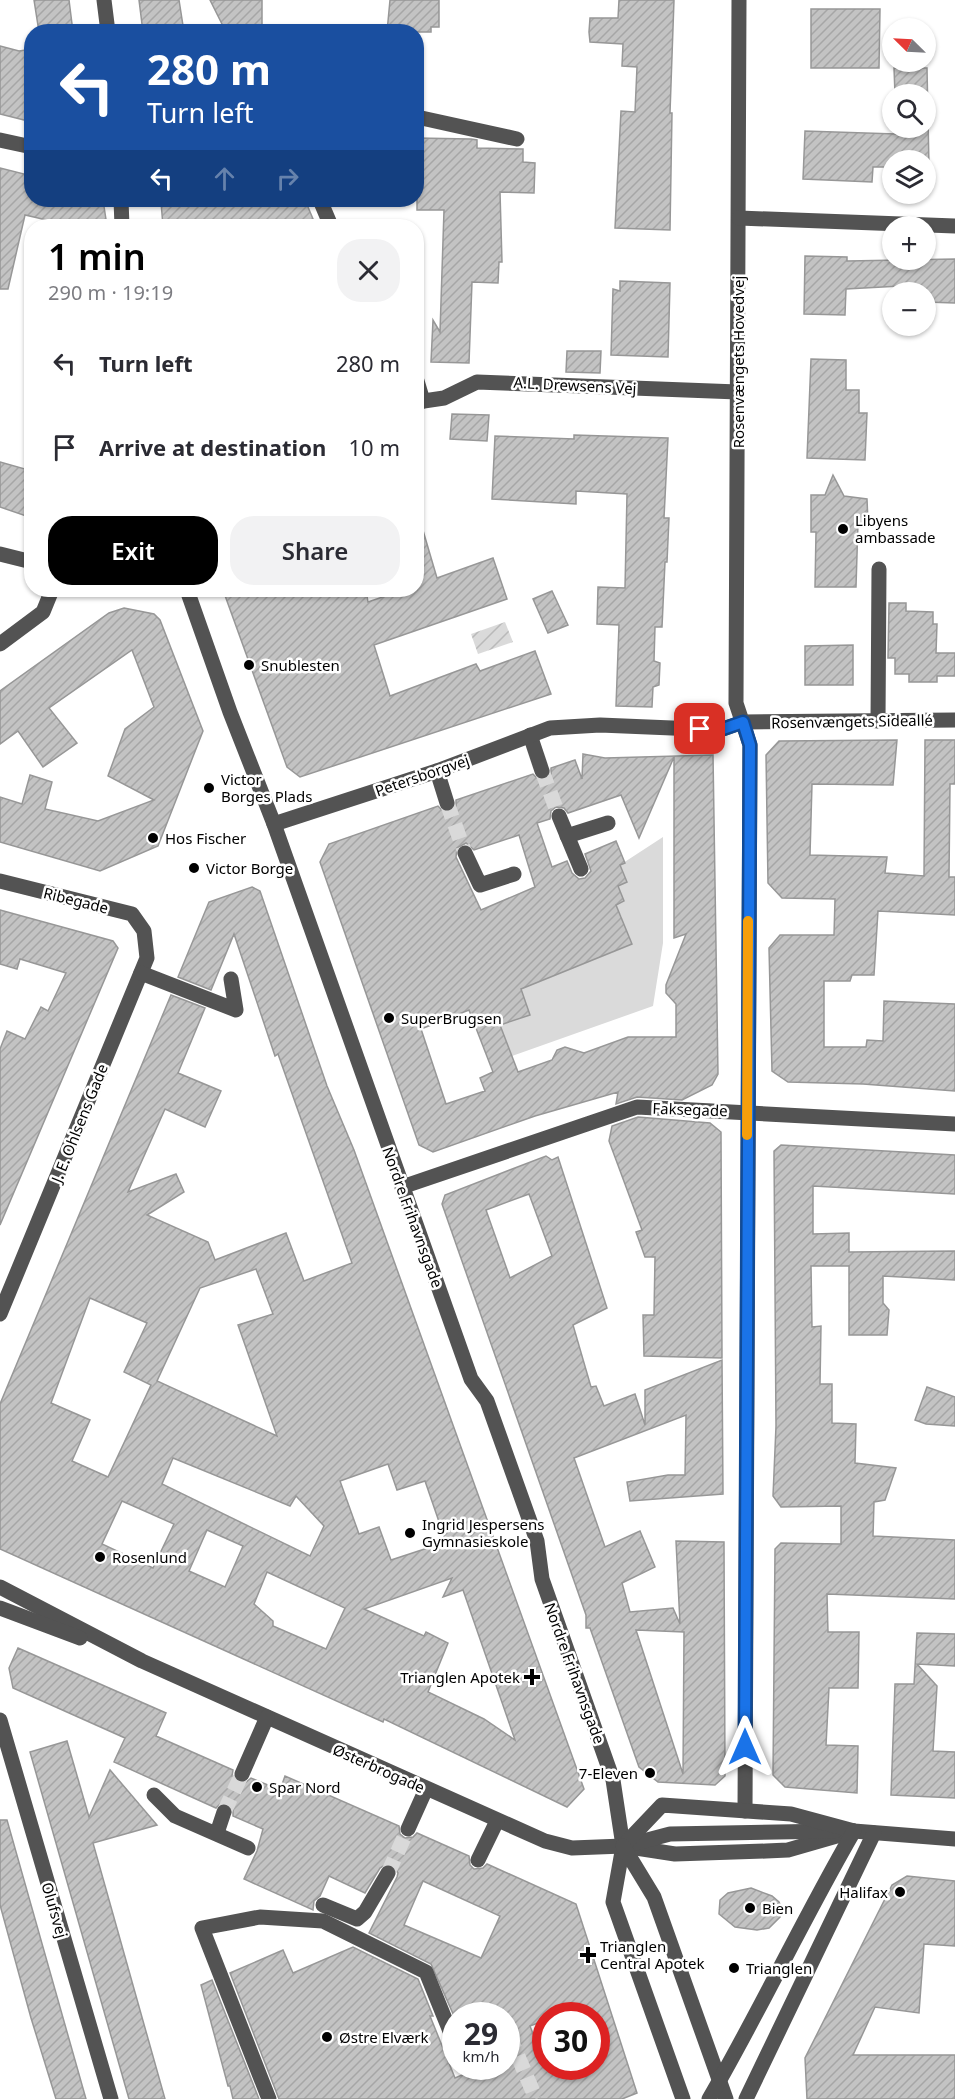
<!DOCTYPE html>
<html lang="en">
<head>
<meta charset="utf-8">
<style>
  :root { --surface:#fff; --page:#f2f2f3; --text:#2b2b33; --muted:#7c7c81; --accent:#000 }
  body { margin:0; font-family:"Noto Sans",sans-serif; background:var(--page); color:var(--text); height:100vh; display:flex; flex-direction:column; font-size:22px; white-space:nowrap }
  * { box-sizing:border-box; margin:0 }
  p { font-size:20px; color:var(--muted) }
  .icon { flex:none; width:33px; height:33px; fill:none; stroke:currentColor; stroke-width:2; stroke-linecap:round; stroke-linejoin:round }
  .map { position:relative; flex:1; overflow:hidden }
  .side { position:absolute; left:24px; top:219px; width:400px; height:378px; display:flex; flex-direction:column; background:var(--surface); border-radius:24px; box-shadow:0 2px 4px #0004 }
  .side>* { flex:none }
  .top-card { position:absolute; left:24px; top:24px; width:400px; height:183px; border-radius:24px; box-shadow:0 2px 4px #0004; background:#1a4fa0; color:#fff; overflow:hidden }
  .needle { width:39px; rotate:294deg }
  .tools { position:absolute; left:882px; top:18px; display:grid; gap:12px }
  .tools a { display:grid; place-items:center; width:54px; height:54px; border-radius:50%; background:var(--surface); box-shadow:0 2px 4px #0004; font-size:30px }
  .speed { position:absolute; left:442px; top:2002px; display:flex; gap:12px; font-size:30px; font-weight:700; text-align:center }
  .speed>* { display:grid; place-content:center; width:78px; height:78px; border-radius:50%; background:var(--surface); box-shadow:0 2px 4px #0004; line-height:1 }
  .speed small { font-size:15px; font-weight:400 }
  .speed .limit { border:9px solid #d22; background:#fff; color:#111 }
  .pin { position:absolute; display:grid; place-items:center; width:51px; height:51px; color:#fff; margin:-26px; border-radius:12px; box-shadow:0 3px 9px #0006 }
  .me { position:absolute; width:66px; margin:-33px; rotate:0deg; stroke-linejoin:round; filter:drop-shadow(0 0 4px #0008) }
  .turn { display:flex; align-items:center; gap:21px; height:126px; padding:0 24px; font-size:27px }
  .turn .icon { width:78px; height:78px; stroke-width:2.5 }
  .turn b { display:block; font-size:42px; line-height:51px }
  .lanes { display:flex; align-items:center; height:57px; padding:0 24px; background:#0003; justify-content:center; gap:30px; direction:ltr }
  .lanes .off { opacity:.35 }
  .round { display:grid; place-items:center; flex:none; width:63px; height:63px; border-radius:24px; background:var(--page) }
  .summary { display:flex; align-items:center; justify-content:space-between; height:102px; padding:0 24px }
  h1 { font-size:36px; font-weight:600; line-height:45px; color:var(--accent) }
  .cta { display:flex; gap:12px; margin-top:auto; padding:12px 24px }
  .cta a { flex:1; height:69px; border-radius:24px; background:var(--accent); color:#fff; font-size:24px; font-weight:600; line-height:69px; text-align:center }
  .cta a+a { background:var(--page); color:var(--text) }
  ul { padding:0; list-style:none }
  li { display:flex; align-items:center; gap:18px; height:84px; padding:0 24px }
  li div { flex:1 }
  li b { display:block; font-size:22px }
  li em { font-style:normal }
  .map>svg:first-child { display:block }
  .grass { fill:#dadada }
  .garden { fill:url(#garden-furrows) }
  .building { fill:url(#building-hatch); stroke:#979797; stroke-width:1.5; fill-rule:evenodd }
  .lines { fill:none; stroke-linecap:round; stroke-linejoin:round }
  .minor-tunnel { stroke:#d9d9d9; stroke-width:15; stroke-dasharray:15 8; stroke-linecap:butt }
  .minor { stroke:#535353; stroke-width:15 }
  .route-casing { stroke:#114b97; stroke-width:15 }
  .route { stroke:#1a73e8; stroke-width:10 }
  .slow { stroke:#f59e0b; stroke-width:10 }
  .poi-dot { fill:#000; stroke:#fff; stroke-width:2 }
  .labels { text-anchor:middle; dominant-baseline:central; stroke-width:5; stroke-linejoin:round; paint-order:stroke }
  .street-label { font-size:15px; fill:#000; stroke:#fff }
  .poi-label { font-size:15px; fill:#000; stroke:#fff; text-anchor:start }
</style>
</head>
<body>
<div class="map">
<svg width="955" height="2099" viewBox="0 0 955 2099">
  <defs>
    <pattern id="garden-furrows" width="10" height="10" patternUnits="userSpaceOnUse" patternTransform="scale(1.5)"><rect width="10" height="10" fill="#dadada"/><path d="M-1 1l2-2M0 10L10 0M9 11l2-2" fill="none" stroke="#b9b9b9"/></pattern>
    <pattern id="building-hatch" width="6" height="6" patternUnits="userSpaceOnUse" patternTransform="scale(1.5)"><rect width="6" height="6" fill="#c3c3c3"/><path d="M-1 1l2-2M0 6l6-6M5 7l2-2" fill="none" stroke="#a6a6a6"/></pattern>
  </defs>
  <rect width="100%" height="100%" fill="#fff"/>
  <path class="grass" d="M663 837V943L653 1006 512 1056 491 1001 625 947 614 922 622 918 616 905 624 901 618 886 627 882 620 865Z"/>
  <path class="garden" d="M505 622 513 642 478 654 471 634Z"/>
  <g class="building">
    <path d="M34 0H69L73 32H39Z"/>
    <path d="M139 0H179L184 32H143Z"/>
    <path d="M210 0H262V32H226Z"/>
    <path d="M390 0H439V27H431V32H387Z"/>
    <path d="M619 0H674L670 113H672L670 230 615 228 621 111 635 112 637 67 622 66 623 44 590 42 589 32 590 18H618Z"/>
    <path d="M811 9H880L879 68H811Z"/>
    <path d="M0 46 19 51 32 49V122L0 114Z"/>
    <path d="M894 68H927L929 166H926V160H892V167H873L872 182 803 179 805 131 896 134 895 128H926V94H895Z"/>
    <path d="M417 138 471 139 477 140V148L523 149V162L535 163 534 193 500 192 502 262H499L498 283 472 282 469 363 431 362 433 320 440 332 444 210H417Z"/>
    <path d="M0 168 32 176V200H103L107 226H64V224L25 215 8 289H0Z"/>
    <path d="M173 200H305L316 226H163L161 202Z"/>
    <path d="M805 256 847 257V261L955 259V303L926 302V292H916V288L901 286 846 289 845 315 804 314Z"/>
    <path d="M620 281 670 283 668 357 611 355 613 289 620 291Z"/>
    <path d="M567 351H601L600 373 566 372Z"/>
    <path d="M811 359 846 360V390H859V413H867L865 460 807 458Z"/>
    <path d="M452 414 489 415 487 441 450 439Z"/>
    <path d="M574 435 668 438 664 518H669L667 562H665L662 627H655L654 661 660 663 659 685 653 687 652 707 616 706 619 625 597 624 598 587 625 588 627 494 576 491V504L492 499 495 436 574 439Z"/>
    <path d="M0 462 32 471V518L0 507Z"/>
    <path d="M833 475 844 496 867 499 868 522 858 523 856 587H815L816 532H811V495H825Z"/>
    <path d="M422 527 437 578 493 558 507 599 374 645 390 696 476 664 480 671 535 651 551 694 300 777 287 767 223 590H366L368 602 403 590H417V528Z"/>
    <path d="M552 591 568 625 548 633 533 599Z"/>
    <path d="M889 603H906V611L933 612V624H937L936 653H955V676H937V682H909V674H895V658H888Z"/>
    <path d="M124 608 154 614 160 620 203 731 158 846 100 871 0 842V797L22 804 30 775 52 782 45 809 98 821 154 800 108 776 125 729 154 707 132 650 49 708 77 743 43 767 18 731 0 744V691L109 613Z"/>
    <path d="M853 645V685H805V646Z"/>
    <path d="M897 740 893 785 812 784 810 855 887 857 885 873 924 876 925 740H955V784H950L949 877H955V915L878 911 874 975H852L850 981H824V1047H866L867 1040 883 1041 884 1001 955 1004V1091L863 1084 788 1082 772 1071 769 948 780 935H834L835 899 782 898 768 883 766 755 779 741Z"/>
    <path d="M583 754 605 758 713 755 718 1074 712 1085 682 1100 637 1097 616 1104 618 1092 535 1116 433 1152 419 1145 320 862 329 844 438 806 444 812H450L456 806V800L533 774 539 780H546L551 774V768L575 760 582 779ZM674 757V938L686 934 666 985V993L676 1004V1037H628L584 1053 565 1047 557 1050 552 1060 518 1072 500 1025 530 1015 521 989 632 944 616 905 624 901 618 886 627 882 620 865 625 863 616 841 585 854 591 871 585 878 579 879 572 873 567 861 552 867 537 823 550 819 551 811 556 807 564 808 568 813 621 795 639 838ZM519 835 535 887 481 910 456 857 457 848 466 843 474 850ZM469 1010 493 1072 480 1078 485 1091 446 1104 421 1029Z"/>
    <path d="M252 887 260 891 327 1086 354 1150 584 1789 567 1807 384 1719 383 1722 0 1549V1404L171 995 205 1008 178 1073 221 1091 205 1127 165 1109 128 1192 176 1174 184 1192 147 1215 208 1242 215 1260 286 1233 304 1281 352 1263 278 1054 275 1056 234 934 211 990 178 977 209 902ZM256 1269 273 1314 238 1325 277 1436 157 1381 200 1288ZM90 1298 147 1323 124 1372 151 1385 108 1477 72 1461 90 1420 51 1403ZM173 1458 290 1506 296 1496 324 1526 310 1556 162 1484ZM388 1464 397 1490 425 1481 446 1542 391 1560 379 1527 359 1534 340 1481ZM122 1501 174 1524 153 1568 102 1544ZM207 1530 243 1546 225 1587 189 1571ZM267 1572 345 1608 326 1649 273 1626V1621L254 1604ZM452 1578 443 1597 463 1590 515 1740 484 1719 428 1692 448 1643 426 1632 424 1636 364 1609Z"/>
    <path d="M0 910 113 941 118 948 0 1225V1049L7 1031 25 1039 41 1007 48 1011 66 973 20 959 17 969 0 964Z"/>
    <path d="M638 1117 710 1123 721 1132 722 1358 644 1356 643 1315H654L655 1257H645L636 1232 642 1230 609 1141 612 1126Z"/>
    <path d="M781 1145 955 1155V1194L813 1186V1234L849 1233V1252L955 1251V1280L883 1276V1303L889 1310 887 1335H849V1266H811L812 1327 821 1326 820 1384H832V1423L856 1424 855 1463 896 1468 885 1500 874 1502 873 1536 955 1540V1599L827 1594 828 1632H859L858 1688H829L826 1745 858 1746 857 1793 785 1787 773 1775 775 1549 781 1543 841 1544V1506L781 1507 773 1496 776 1426 774 1151Z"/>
    <path d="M546 1156 552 1160 558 1157 607 1308 573 1325 591 1387 596 1386 604 1406 635 1394 645 1425V1390L722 1360 723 1494 630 1501 627 1482 668 1475H685L686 1415 574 1458 605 1547 640 1531 655 1567 622 1583 630 1612 673 1608 680 1624 676 1541 724 1542 725 1776 715 1785 658 1782 639 1767 590 1628H586V1615L442 1204 445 1195ZM529 1194 552 1256 510 1278 486 1210ZM636 1630 684 1632 683 1774Z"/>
    <path d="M927 1387 955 1397V1426L926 1424 915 1420Z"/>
    <path d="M917 1633 955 1634V1666L917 1664 937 1686 933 1751 955 1752V1798L891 1795 895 1684H914Z"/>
    <path d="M18 1648 166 1713 156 1736 233 1770 232 1776 238 1783 244 1784 251 1778 280 1790 285 1776 399 1826 400 1834 405 1838 413 1837 417 1833 469 1856 470 1865 474 1869 483 1868 487 1864 576 1904 637 2093 622 2099H279L230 1973 283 1950 293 1973 353 1947 418 1979 433 2016H430L455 2078 481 2067H507V2044L516 2041 518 2031 513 2023 507 2020V2016H454L431 1964 369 1933 397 1877 398 1873 393 1865 388 1863 380 1868 365 1893 329 1876 320 1896 314 1901 313 1910 244 1879 257 1851 263 1829 233 1816V1809L228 1803H221L216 1808 114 1762 125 1738 13 1688 9 1668ZM423 1881 500 1916 481 1958 404 1925ZM546 2016H597V2067H546L530 2026 546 2020Z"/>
    <path d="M67 1741 89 1817 110 1770 157 1825 93 1843 165 2099H129L30 1752Z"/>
    <path d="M0 1820H7L86 2099H56L31 2018 0 1905Z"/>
    <path d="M907 1876 955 1881V1946L924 1944 919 2013 875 2007 853 2055H955V2099H807L805 2058 892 1885Z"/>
    <path d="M751 1888 772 1896 779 1902 782 1909 780 1917 769 1928 757 1930 735 1927 719 1914 720 1900 728 1893Z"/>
    <path d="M212 1980 259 2099H233L230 2086H228L201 1985Z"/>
  </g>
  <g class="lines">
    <g class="minor-tunnel">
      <path d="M542 771 559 816"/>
      <path d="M447 803 465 853"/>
      <path d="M224 1812 242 1774"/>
      <path d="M388 1873 408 1829"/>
      <path d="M509 2035 536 2099"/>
    </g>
    <g class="minor">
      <path d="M104 0 108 32"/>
      <path d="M739 0 736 703 750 745 745 1811"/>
      <path d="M417 117 517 139"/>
      <path d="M0 140 32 147"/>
      <path d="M121 200 122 226"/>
      <path d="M320 200 331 226"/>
      <path d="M739 218 955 226"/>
      <path d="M417 381 423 401"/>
      <path d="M417 402 444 398 477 382 738 392"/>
      <path d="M0 554 32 562"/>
      <path d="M187 590 230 712 274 824 471 1379 487 1401 537 1541 542 1579 613 1780 623 1846 613 1902 683 2099"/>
      <path d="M0 644 43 612 52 590"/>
      <path d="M878 721 879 569"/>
      <path d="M530 735 542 771"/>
      <path d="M437 771 447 803"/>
      <path d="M559 816 581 869"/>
      <path d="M274 824 437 771 550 728 600 725 720 730 743 722 955 720"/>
      <path d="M567 836 608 823"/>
      <path d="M465 853 480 885 514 874"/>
      <path d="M0 881 132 914 144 931 147 958 0 1314"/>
      <path d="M141 973 236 1010 231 979"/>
      <path d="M402 1187 637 1107 955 1124"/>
      <path d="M0 1587 142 1661 545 1841 572 1848 623 1846 675 1854 766 1851 788 1850 854 1831"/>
      <path d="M0 1608 80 1638"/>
      <path d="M0 1720 111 2099"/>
      <path d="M242 1774 267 1717"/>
      <path d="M154 1795 175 1816 248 1848"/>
      <path d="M408 1829 426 1789"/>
      <path d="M217 1833 224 1812"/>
      <path d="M632 1844 670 1834 835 1831"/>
      <path d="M623 1846 662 1805 791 1814 854 1831 955 1839"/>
      <path d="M623 1846 654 1897 726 2099"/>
      <path d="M478 1860 497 1821"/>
      <path d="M323 1905 357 1919 365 1912 388 1873"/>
      <path d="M507 2030 509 2035"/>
      <path d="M269 2099 202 1928 260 1917 323 1921 426 1972 456 2046"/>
      <path d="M709 2099C760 2011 803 1919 854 1831"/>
      <path d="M746 2099 874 1833"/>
    </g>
  </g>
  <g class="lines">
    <g class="route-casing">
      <path id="route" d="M700 729 720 730 743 722 750 745 745 1747"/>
    </g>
    <use href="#route" class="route"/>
    <path class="slow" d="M747 1135 748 921"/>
  </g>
  <g class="poi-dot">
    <circle cx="843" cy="529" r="6"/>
    <circle cx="249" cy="665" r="6"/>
    <circle cx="209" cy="788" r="6"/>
    <circle cx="153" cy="838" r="6"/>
    <circle cx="194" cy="868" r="6"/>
    <circle cx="389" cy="1018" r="6"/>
    <circle cx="410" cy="1533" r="6"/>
    <circle cx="100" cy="1557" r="6"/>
    <path d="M529 1668h6v6h6v6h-6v6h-6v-6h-6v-6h6z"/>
    <circle cx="650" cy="1773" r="6"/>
    <circle cx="257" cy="1787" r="6"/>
    <circle cx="900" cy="1892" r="6"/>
    <circle cx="750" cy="1908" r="6"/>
    <path d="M585 1946h6v6h6v6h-6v6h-6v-6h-6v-6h6z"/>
    <circle cx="734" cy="1968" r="6"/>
    <circle cx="327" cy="2037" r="6"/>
  </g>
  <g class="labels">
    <g class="street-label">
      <text transform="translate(738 362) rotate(-90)">Rosenvængets Hovedvej</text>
      <text transform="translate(575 385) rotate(3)">A.L. Drewsens Vej</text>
      <text transform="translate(852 721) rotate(-1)">Rosenvængets Sideallé</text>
      <text transform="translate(422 775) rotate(-19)">Petersborgvej</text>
      <text transform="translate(76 900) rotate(14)">Ribegade</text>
      <text transform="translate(690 1109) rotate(2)">Faksegade</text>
      <text transform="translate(79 1123) rotate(-68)">J. E. Ohlsens Gade</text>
      <text transform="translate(413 1217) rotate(70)">Nordre Frihavnsgade</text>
      <text transform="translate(575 1673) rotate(70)">Nordre Frihavnsgade</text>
      <text transform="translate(379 1768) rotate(24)">Østerbrogade</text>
      <text transform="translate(55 1910) rotate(74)">Olufsvej</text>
    </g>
    <g class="poi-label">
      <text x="855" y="520">Libyens<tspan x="855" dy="17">ambassade</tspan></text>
      <text x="261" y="665">Snublesten</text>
      <text x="221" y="779">Victor<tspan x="221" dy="17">Borges Plads</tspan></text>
      <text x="165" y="838">Hos Fischer</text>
      <text x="206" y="868">Victor Borge</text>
      <text x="401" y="1018">SuperBrugsen</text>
      <text x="422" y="1524">Ingrid Jespersens<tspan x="422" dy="17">Gymnasieskole</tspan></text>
      <text x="112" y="1557">Rosenlund</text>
      <text x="520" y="1677" text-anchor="end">Trianglen Apotek</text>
      <text x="638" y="1773" text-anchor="end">7-Eleven</text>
      <text x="269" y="1787">Spar Nord</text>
      <text x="888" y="1892" text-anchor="end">Halifax</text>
      <text x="762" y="1908">Bien</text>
      <text x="600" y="1946">Trianglen<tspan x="600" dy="17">Central Apotek</tspan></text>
      <text x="746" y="1968">Trianglen</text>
      <text x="339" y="2037">Østre Elværk</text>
    </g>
  </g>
</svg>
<div class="tools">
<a><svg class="needle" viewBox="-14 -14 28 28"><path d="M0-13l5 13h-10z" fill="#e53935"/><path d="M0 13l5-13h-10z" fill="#7c7c81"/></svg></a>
<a><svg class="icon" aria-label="search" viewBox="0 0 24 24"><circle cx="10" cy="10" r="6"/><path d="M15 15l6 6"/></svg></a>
<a><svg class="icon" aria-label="layers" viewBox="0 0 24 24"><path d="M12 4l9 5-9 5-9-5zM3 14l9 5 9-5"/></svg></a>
<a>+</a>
<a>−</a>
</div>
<div class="speed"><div>29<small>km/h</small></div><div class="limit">30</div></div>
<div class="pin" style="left:700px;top:729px;background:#d93025"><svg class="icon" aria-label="arrive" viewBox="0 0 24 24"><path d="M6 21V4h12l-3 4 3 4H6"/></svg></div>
<svg class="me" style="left:745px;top:1747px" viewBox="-20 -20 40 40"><path d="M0-17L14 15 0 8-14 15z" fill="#1a73e8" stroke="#fff" stroke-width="4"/></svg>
<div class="top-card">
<div class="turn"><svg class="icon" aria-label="left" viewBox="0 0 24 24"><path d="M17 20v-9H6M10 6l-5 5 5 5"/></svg><div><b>280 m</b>Turn left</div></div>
<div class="lanes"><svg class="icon" aria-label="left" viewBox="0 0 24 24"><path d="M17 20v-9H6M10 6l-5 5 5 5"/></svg><svg class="icon off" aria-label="ahead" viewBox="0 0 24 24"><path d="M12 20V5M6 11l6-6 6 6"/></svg><svg class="icon off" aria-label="right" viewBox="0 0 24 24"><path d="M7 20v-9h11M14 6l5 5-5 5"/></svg></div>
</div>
<section class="side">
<div class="summary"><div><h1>1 min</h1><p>290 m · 19:19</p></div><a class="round"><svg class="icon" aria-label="close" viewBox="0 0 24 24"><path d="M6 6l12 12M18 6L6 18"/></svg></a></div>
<ul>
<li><svg class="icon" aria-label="left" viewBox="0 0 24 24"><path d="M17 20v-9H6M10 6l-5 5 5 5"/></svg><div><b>Turn left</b></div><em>280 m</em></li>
<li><svg class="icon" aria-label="arrive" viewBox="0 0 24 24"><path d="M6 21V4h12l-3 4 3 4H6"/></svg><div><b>Arrive at destination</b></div><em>10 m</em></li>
</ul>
<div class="cta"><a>Exit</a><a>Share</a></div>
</section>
</div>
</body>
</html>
